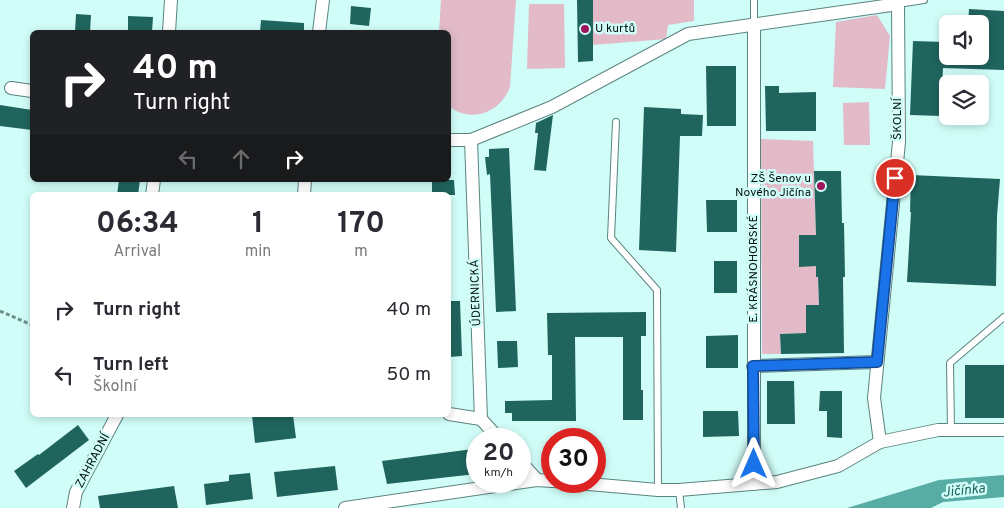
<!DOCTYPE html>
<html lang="en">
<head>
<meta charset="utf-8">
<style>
  :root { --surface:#fff; --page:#f2f2f3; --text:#2b2b33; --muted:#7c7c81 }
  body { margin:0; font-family:Overpass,sans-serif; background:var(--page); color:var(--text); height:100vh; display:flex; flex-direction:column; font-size:19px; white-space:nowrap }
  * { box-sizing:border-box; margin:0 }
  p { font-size:16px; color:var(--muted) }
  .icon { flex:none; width:28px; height:28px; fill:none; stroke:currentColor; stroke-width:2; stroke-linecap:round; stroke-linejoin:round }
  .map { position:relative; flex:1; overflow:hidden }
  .sheet { position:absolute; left:30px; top:192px; width:421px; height:225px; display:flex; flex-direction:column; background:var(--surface); border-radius:8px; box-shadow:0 2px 8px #0003 }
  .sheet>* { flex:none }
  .banner { position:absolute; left:30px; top:30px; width:421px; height:152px; border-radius:8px; box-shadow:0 2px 8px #0003; background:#202124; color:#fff; overflow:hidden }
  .tools { position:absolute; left:939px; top:15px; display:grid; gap:10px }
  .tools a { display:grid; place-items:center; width:50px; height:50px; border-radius:8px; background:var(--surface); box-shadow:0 2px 8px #0003; font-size:25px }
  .speed { position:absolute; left:466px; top:428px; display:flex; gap:10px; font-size:25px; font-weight:700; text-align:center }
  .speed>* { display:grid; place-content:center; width:65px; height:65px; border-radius:50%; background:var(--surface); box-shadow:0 2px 8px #0003; line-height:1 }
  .speed small { font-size:12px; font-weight:400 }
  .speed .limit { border:8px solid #d22; background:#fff; color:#111 }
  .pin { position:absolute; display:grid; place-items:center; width:42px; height:42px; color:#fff; margin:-21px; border:2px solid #fff; border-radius:50%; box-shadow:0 1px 5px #0007 }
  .me { position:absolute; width:55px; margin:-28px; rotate:0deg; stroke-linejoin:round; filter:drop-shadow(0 0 4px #0008) }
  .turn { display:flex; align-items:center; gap:18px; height:105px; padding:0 20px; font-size:22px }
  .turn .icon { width:65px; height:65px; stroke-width:2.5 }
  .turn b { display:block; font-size:35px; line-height:42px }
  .lanes { display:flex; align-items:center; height:48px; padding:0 20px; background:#0003; justify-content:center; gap:25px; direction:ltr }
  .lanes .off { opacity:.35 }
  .eta { display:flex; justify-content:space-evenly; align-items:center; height:85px; text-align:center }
  .eta b { font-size:30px; font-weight:700; line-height:35px }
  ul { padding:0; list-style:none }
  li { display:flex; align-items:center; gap:15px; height:65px; padding:0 20px }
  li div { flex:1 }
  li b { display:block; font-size:19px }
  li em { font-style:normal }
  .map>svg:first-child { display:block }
  .green { fill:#e2bac8 }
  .water { fill:#57aca4 }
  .building { fill:#20645e }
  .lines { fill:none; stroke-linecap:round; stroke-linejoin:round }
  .lane-casing { stroke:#5b847f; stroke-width:8 }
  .street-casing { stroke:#5b847f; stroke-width:14 }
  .path { stroke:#708f8c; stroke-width:3; stroke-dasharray:4 2.5; stroke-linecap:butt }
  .lane { stroke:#fff; stroke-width:6 }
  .street { stroke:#fff; stroke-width:12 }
  .route-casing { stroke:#114b97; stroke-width:12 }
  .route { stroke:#1a73e8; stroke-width:9 }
  .poi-dot { fill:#9f145f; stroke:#d1fdf8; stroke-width:2 }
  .labels { text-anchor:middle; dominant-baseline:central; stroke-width:5; stroke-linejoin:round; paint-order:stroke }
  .poi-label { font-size:12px; fill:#041312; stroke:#d1fdf8; text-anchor:start }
  .street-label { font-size:12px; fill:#041312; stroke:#d1fdf8 }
  .water-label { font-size:14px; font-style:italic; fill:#1b615c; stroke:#d1fdf8 }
</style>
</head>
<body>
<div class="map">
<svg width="1004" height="508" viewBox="0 0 1004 508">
  <rect width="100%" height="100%" fill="#d1fdf8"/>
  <g class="green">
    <path d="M441 0H516L510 87C500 113 471 124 449 106V32H439Z"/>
    <path d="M593 0H694V21L668 25 666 39 593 45Z"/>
    <path d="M529 4H564L565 68 527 69Z"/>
    <path d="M877 15 890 36 885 89 833 87 836 22Z"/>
    <path d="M869 102 870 145H844L843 103Z"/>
    <path d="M761 139 813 141 816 235H799V266H816V277H818L819 305H806V333L780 334 781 354H762Z"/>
  </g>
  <path class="water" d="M1004 475V497L943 502 931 508H847L939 480Z"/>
  <g class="building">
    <path d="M577 0H593V61L578 62Z"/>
    <path d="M351 6 371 8 369 26 350 24Z"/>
    <path d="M969 9 1004 11V70L943 68 941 116 910 115 913 41 944 42 943 56H980V24H968Z"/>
    <path d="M76 14 91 15 90 32H75Z"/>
    <path d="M128 16 153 17 152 32H128Z"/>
    <path d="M261 20 304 23V32H260Z"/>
    <path d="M706 66H736V126H707Z"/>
    <path d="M765 86H779V93L816 92V131H766Z"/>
    <path d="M0 105 32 110V130L0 126Z"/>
    <path d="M644 107 681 109V114L703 115 702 136H680L676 252 639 250Z"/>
    <path d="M553 115 546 171 534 170 538 133H535L536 123Z"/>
    <path d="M509 148 516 311 496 312 490 174 487 175 485 157H489V149Z"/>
    <path d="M814 171H841L842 223H844L845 277H843L844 353 781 354 780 334 806 333V305H819L818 277H816V266L799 267V235H816Z"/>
    <path d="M911 175 1000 179 997 216 996 286 907 282 911 212H910Z"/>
    <path d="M119 180H140L138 195H117Z"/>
    <path d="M432 180H454L455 195H432Z"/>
    <path d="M706 200H737V232H707Z"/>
    <rect x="714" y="261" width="23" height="32"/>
    <path d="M449 301H460L462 356 449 357Z"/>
    <path d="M646 312V336H641V390H643V420H623V337H575L576 421H512V413H505V401L552 400V355H548L547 313Z"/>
    <path d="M738 335V368H706V336Z"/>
    <path d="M497 341H517L518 367 498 368Z"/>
    <rect x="965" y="365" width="39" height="53"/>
    <path d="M767 381H794L795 424H767Z"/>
    <path d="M820 391H842V438L827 437V411H819Z"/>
    <path d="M703 411H738L739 436 703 437Z"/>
    <path d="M252 415H293L296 438 255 443Z"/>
    <path d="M78 425 89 440 26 488 14 471 38 454 39 455Z"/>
    <path d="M473 449 476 474 387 484 382 461Z"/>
    <path d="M335 466 338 490 277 497 274 472Z"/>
    <path d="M250 473 253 499 206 505 204 484 229 481V475Z"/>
    <path d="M174 486 178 508H100L98 496Z"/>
  </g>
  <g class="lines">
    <g class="lane-casing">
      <g id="lane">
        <path d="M754 0V24"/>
        <path d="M898 4 924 0"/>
        <path d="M616 122 611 238 657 290 658 490"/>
        <path d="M951 430 950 363 1004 317"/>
        <path d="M679 490 681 508"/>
      </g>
    </g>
    <g class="street-casing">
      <g id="street">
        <path d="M169 32 171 0"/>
        <path d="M319 32 323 0"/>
        <path d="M11 88 32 91"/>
        <path d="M449 140H471L552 107 688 34 898 4 899 142 874 398 880 442"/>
        <path d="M471 140 481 419 499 439"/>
        <path d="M152 195 154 180"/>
        <path d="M304 195 305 180"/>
        <path d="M753 366 877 362"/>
        <path d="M449 414 481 419"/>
        <path d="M520 461 537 480"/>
        <path d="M554 481 658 490H679L777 482 838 466 880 442 938 430H1004"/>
        <path d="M754 484V24"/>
        <path d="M73 508 76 492 117 415"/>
        <path d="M345 508 537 480 552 481"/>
      </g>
    </g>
    <path class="path" d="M0 311 32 325"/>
    <use href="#lane" class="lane"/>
    <use href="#street" class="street"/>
  </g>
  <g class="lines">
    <g class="route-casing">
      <path id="route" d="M754 464 753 366 877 362 895 178"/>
    </g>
    <use href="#route" class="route"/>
  </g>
  <g class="poi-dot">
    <circle cx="585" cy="29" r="5"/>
    <circle cx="821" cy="186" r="5"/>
  </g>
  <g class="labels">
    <g class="poi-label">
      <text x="595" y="29">U kurtů</text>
      <text x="811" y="179" text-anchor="end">ZŠ Šenov u<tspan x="811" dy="14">Nového Jičína</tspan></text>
    </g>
    <g class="street-label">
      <text transform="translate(898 119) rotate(-90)">ŠKOLNÍ</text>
      <text transform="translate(754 269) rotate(-90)">E. KRÁSNOHORSKÉ</text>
      <text transform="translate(476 293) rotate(-92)">ÚDERNICKÁ</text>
      <text transform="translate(93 461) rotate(-62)">ZAHRADNÍ</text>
    </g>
    <g class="water-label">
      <text transform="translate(964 491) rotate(-6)">Jičínka</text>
    </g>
  </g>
</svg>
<div class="tools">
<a><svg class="icon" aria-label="sound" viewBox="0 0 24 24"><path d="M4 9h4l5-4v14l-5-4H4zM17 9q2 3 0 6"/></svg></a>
<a><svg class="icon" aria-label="layers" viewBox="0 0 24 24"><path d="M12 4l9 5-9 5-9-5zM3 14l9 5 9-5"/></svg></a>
</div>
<div class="speed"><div>20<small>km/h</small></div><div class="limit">30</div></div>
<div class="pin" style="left:895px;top:178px;background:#d93025"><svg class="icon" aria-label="arrive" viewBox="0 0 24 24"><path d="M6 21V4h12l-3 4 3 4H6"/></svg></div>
<svg class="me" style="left:754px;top:464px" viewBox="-20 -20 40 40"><path d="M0-17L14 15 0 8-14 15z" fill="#1a73e8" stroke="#fff" stroke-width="4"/></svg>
<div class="banner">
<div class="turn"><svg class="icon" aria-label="right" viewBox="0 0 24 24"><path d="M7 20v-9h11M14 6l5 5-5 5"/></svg><div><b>40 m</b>Turn right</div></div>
<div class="lanes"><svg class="icon off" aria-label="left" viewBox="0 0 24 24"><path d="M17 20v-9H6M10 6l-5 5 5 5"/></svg><svg class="icon off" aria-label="ahead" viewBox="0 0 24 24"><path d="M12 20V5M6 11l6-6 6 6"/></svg><svg class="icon" aria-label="right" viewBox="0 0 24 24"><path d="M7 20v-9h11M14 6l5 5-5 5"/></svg></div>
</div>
<section class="sheet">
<div class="eta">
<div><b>06:34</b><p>Arrival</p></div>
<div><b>1</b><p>min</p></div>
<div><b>170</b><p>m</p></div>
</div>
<ul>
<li><svg class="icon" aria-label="right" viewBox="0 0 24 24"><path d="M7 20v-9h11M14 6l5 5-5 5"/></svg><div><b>Turn right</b></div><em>40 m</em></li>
<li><svg class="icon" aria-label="left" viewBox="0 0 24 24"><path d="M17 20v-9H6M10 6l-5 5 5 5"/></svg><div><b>Turn left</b><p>Školní</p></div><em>50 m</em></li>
</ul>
</section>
</div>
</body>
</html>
